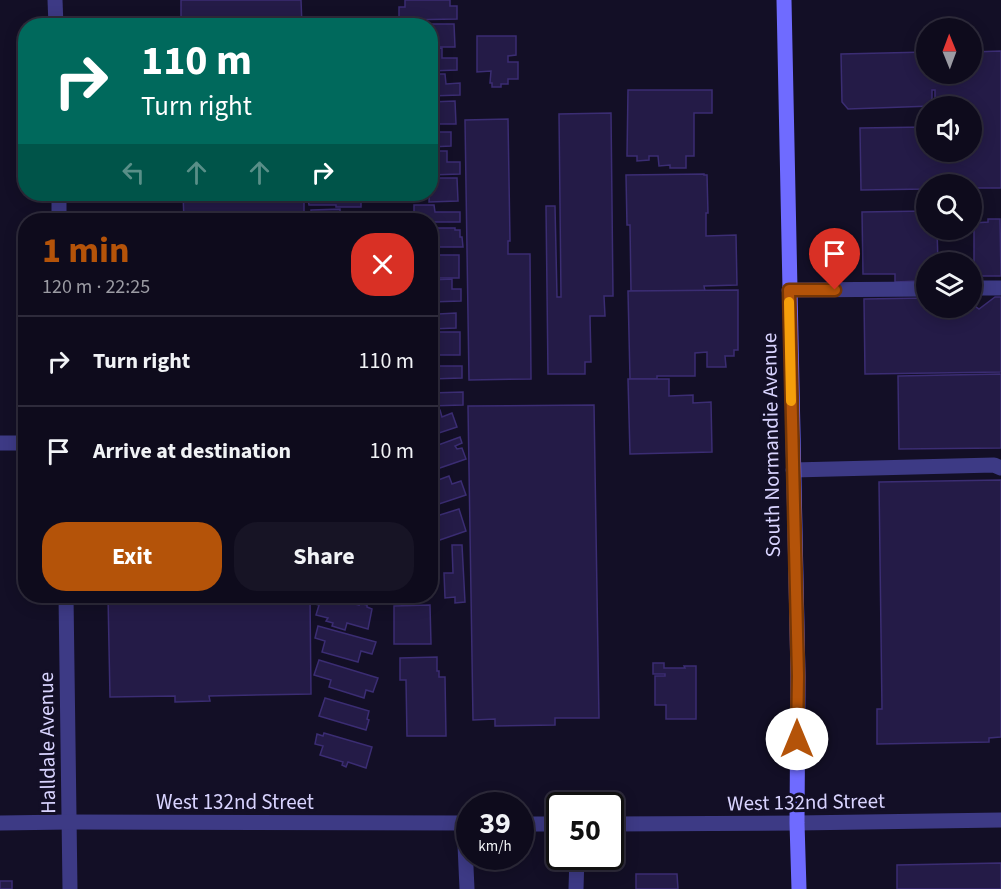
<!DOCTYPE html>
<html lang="en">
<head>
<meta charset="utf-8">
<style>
  :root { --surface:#0e0b1c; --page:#171425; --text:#f1f3f6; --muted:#9b9ba3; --line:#2e2b3b; --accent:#b45309 }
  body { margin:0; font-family:"Source Sans 3",sans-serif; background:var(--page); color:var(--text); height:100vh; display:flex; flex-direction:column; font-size:22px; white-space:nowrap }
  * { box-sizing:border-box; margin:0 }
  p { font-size:20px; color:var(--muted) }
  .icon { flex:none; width:33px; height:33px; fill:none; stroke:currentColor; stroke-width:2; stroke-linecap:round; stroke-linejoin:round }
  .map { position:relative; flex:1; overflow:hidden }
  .sheet { position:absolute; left:18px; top:213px; width:420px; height:390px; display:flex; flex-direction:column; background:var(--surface); border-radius:24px; box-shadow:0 3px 15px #0003,0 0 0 2px var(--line) }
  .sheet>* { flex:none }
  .hud { position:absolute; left:18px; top:18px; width:420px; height:183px; border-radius:24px; box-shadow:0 3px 15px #0003,0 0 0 2px var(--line); background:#00695c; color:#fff; overflow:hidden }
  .needle { width:39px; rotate:359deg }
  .tools { position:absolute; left:916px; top:18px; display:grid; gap:12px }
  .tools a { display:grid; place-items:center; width:66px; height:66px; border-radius:50%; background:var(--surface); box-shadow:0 3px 15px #0003,0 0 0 2px var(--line); font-size:30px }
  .speed { position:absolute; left:456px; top:792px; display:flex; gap:12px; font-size:30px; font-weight:700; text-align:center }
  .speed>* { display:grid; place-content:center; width:78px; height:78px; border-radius:50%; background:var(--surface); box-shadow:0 3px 15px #0003,0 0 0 2px var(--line); line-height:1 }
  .speed small { font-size:15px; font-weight:400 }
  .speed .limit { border:3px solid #111; border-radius:9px; background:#fff; color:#111 }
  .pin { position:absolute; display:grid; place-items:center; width:51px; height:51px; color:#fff; margin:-62px -26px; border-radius:50% 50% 50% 0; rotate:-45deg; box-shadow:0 0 6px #0007 }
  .pin .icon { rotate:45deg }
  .me { position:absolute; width:66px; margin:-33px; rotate:0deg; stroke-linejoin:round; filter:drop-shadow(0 0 4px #0008) }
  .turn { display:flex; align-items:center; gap:21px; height:126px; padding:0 24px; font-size:27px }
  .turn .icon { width:78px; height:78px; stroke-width:2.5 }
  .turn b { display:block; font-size:42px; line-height:51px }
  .lanes { display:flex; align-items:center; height:57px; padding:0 24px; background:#0003; justify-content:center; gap:30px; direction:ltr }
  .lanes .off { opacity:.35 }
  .round { display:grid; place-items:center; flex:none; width:63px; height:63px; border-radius:24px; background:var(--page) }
  .head { display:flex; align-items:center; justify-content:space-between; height:102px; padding:0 24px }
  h1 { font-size:36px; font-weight:700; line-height:45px; color:var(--accent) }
  .primary-button { display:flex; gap:12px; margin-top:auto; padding:12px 24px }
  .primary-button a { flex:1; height:69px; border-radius:24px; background:var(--accent); color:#fff; font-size:24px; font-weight:700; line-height:69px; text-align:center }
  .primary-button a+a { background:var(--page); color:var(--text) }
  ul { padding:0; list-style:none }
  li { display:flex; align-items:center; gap:18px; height:90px; padding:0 24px; border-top:2px solid var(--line) }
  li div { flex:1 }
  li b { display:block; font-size:22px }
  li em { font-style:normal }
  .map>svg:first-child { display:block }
  .building { fill:#241b47; stroke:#3b2d73; stroke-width:1.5 }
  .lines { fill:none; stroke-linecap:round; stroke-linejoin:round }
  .service { stroke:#3d3a85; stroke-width:15 }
  .minor { stroke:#3d3a85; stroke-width:15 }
  .secondary { stroke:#6f6bff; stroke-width:15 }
  .route-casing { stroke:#753606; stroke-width:15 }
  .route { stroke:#b45309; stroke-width:10 }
  .slow { stroke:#f59e0b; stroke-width:10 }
  .labels { text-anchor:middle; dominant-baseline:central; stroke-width:6; stroke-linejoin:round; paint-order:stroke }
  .street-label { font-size:21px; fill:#d9d4ff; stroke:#130f26 }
</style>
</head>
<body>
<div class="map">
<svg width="1001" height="889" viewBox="0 0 1001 889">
  <rect width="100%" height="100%" fill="#130f26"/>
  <g class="building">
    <path d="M181 0H301L302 26H181Z"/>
    <path d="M405 0H450V6H457V19L399 20V7H405Z"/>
    <path d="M427 24H454L455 47H430V26H427Z"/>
    <path d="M477 36H516V55L508 56V62H518V79H508V84H501V87H492V83H490L491 71 477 72Z"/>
    <path d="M442 48V58H457V70L430 71V49Z"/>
    <path d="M1001 51V188H972V184H927V189L861 190 860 128 927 127V152H972V106H935V90H932V106L848 109 842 102 841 54 927 52V74H972V52Z"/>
    <path d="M430 74H445L446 84 460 83V95L430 96Z"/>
    <path d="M628 90H712V113H694V156H686V168H670V165L659 166 658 156H649V160L637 161V156H627Z"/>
    <path d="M455 101 456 124H430V102Z"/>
    <path d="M611 113 613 296H604L605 316H590L591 362H585V374H548L546 206H555L557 297H561L559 114Z"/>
    <path d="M508 119 510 241H508V254H530L531 379 469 380 465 120Z"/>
    <path d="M430 132H451V146L430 147Z"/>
    <path d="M430 151H447V162H460V174L430 175Z"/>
    <path d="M704 174V175H707L708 213H706V236L736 235 737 285 704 286 705 291H631L630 225H627L626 175Z"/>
    <path d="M430 178H457L458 201 429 202Z"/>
    <path d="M183 194H304V220H184Z"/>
    <path d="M307 194H370V198L361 197V207H336V205H309Z"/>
    <path d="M414 205H434L435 212H460V222H430V220H405V213L414 212Z"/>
    <path d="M340 209V220H311V210Z"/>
    <path d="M927 211V230H937L938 262H927V274H919V281L895 282V274H863L862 212Z"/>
    <path d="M988 219H1000L1001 276H974V223L988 222Z"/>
    <path d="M430 228H455V230H460V237H462L463 247H430Z"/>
    <path d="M430 255H459V278H431Z"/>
    <path d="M452 279V289H461V301L430 302V280Z"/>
    <path d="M738 290V350H734V356H725L726 367H707V352L695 353V376H657V379H630L628 291Z"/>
    <path d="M995 297H1001V372L865 374 864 299 927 298V308H972V304L979 309Z"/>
    <path d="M430 306H437L438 314 456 313V328L430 329Z"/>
    <rect x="432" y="332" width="28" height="23"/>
    <path d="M430 366H462V378L430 379Z"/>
    <path d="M1001 374V448L899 449 898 376Z"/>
    <path d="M628 379H669V396L693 395V403L711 402 712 452 630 454Z"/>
    <path d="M463 392V405L430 406V393Z"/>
    <path d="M594 405 599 718H555V725L495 726V719L473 720 468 406Z"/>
    <path d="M440 410 442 417 452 413 457 427 430 436V412Z"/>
    <path d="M460 437 462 443 455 446 457 449 462 448 466 459 437 469 438 471 431 474 430 448Z"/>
    <path d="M449 476 452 484 461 481 466 495 430 507V483Z"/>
    <path d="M1001 480V737L989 738V742L877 744V709H882L879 482Z"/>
    <path d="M459 509 466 531 434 542 438 554 430 556V518Z"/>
    <path d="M452 545H462L465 602 455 603V597L445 598 444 573H453Z"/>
    <path d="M108 596H310L311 694 209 696 210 701 175 702V696L110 697Z"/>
    <path d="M318 596H325L359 605V603L367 605V607L372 609 368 629 347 623 345 630 332 626 333 623 326 621 328 618 316 615 319 605 315 604Z"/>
    <path d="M430 605 431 644H394V606Z"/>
    <path d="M318 626 376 642 372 654 361 651 358 662 322 652 325 641 315 638Z"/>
    <path d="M437 657V671H439V677H445L446 736H407L406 680H400V658Z"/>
    <path d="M319 660 378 678 373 692 366 690 364 698 329 687 331 680 314 675Z"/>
    <path d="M653 663H664V668H685L684 666H696V719H666V705H655V676H665V674H653Z"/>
    <path d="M325 698 369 711 367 719 369 720 366 730 319 716Z"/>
    <path d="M324 733 372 747 366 768 348 762 346 767 342 765 343 762 320 755 323 746 315 744 317 734 323 736Z"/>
    <path d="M1001 863V889H897V865Z"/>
    <path d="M636 874H677L678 889H636Z"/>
    <rect x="0" y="881" width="12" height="8"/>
  </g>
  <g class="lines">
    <g class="service">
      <path d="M972 288H1001"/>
      <path d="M789 290 927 289"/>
      <path d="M0 443H26"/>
      <path d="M793 470 994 465 1001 468"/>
      <path d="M464 823 467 889"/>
      <path d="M576 889 577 856"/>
    </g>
    <g class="minor">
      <path d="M55 0 56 26"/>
      <path d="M59 194V220"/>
      <path d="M66 596 70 889"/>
      <path d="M0 823 69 822 470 823"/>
      <path d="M520 824H560"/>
      <path d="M610 824 797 823 1001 820"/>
    </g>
    <path class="secondary" d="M784 0 798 676 797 823 799 889"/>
  </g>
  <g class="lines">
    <g class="route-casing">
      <path id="route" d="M797 739 798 676 789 290H835"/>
    </g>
    <use href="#route" class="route"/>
    <path class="slow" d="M789 302 791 401"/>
  </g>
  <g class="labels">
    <g class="street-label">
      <text transform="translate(771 445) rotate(-91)">South Normandie Avenue</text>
      <text transform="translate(47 743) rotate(-91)">Halldale Avenue</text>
      <text x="235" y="802">West 132nd Street</text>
      <text transform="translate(806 802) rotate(-1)">West 132nd Street</text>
    </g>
  </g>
</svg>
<div class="tools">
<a><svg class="needle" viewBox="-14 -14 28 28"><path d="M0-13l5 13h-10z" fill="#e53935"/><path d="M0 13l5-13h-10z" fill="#9b9ba3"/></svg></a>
<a><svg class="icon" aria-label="sound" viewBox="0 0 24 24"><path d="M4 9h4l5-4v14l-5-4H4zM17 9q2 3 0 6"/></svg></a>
<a><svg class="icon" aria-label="search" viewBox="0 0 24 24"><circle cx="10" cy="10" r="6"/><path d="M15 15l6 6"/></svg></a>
<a><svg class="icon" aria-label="layers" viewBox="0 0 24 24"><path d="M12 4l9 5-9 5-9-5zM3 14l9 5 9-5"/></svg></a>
</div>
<div class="speed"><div>39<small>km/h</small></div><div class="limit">50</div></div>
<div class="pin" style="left:835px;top:290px;background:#d93025"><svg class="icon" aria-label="arrive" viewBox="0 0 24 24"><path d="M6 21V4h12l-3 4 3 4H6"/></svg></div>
<svg class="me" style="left:797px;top:739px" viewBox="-20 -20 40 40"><circle r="19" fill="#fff"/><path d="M0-13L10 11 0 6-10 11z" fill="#b45309"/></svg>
<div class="hud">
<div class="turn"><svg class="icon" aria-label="right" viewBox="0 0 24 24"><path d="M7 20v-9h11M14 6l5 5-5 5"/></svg><div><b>110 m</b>Turn right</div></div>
<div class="lanes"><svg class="icon off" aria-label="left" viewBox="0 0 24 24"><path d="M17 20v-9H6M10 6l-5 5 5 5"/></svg><svg class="icon off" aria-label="ahead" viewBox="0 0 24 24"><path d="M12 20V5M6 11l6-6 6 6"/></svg><svg class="icon off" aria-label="ahead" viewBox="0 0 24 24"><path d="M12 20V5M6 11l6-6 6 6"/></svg><svg class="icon" aria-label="right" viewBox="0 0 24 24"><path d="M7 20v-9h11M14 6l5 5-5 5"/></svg></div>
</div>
<section class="sheet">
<div class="head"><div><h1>1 min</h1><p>120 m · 22:25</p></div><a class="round" style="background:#d93025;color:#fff"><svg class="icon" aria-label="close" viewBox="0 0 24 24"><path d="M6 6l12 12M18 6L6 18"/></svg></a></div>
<ul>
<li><svg class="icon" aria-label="right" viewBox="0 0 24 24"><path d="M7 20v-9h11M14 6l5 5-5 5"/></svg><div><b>Turn right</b></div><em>110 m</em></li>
<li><svg class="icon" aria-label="arrive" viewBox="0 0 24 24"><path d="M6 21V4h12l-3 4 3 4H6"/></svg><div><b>Arrive at destination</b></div><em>10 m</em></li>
</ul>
<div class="primary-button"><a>Exit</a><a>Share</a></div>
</section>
</div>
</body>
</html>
